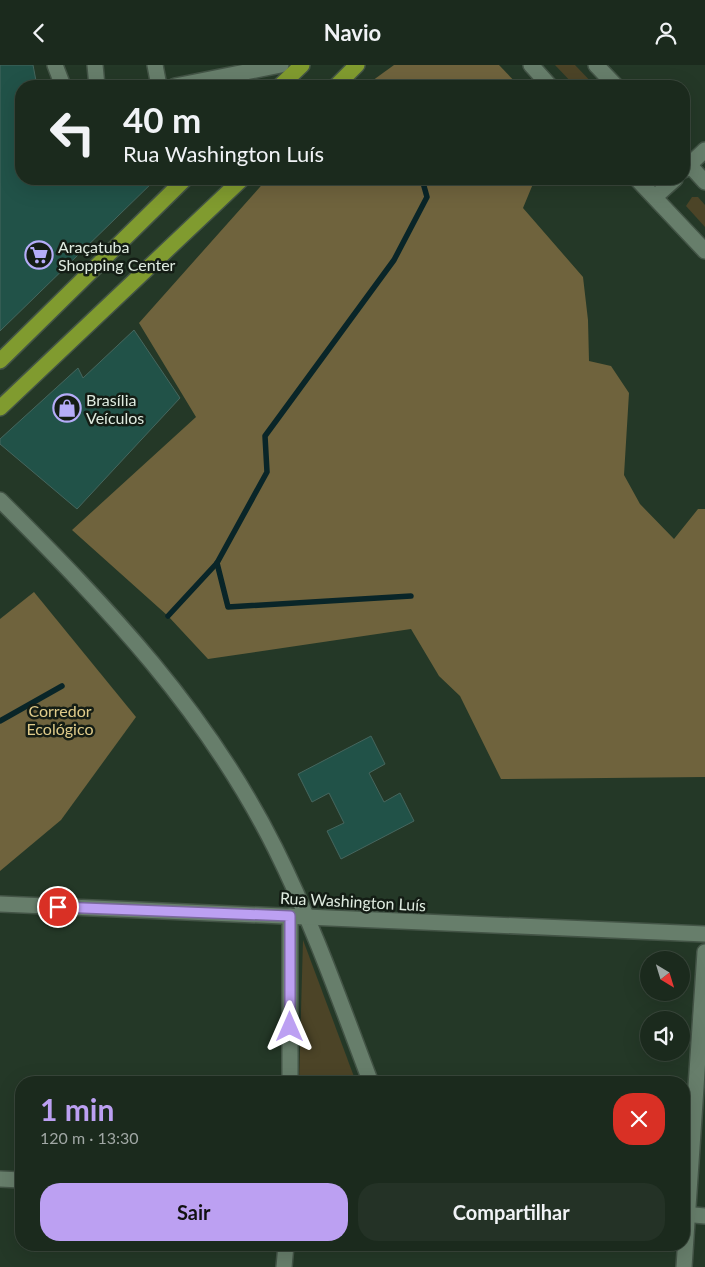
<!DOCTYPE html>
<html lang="pt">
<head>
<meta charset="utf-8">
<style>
  :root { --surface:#1b2a1d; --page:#243226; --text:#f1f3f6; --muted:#a0a7a4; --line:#39463b; --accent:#bca0f2 }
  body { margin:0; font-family:Lato,sans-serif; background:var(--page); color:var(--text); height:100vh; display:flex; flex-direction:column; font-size:19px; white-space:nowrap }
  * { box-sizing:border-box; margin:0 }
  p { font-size:16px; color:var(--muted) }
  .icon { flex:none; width:28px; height:28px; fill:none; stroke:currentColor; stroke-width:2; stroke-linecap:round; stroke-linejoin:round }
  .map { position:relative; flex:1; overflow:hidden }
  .sheet { position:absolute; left:15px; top:1011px; width:675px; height:175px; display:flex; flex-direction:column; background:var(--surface); border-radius:20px; box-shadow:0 5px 20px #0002,0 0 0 1px var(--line) }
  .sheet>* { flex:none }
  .top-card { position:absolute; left:15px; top:15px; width:675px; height:105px; border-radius:20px; box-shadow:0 5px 20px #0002,0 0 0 1px var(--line); background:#1b2a1d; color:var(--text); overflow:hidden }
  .needle { width:32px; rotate:142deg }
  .controls { position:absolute; left:640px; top:886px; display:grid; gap:10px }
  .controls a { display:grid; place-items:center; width:50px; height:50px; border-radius:50%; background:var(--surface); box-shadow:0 5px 20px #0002,0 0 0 1px var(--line); font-size:25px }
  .pin { position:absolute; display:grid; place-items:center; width:42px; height:42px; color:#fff; margin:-21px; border:2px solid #fff; border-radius:50%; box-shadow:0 1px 5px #0007 }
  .me { position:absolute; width:55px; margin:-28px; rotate:0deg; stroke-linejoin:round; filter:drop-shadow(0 0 4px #0008) }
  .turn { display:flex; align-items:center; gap:18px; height:105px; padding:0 25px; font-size:22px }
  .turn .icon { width:65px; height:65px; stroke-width:2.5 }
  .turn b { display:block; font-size:35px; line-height:42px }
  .round { display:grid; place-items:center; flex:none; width:52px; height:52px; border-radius:20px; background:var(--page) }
  .overview { display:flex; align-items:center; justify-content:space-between; height:85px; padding:0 25px }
  h1 { font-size:30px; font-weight:700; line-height:38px; color:var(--accent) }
  .primary-button { display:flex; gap:10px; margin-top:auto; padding:10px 25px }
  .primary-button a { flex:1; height:58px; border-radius:20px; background:var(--accent); color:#111; font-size:20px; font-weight:700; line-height:58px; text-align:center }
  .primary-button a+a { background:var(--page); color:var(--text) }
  header { display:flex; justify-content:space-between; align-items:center; height:65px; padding:0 25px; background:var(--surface); font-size:22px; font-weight:700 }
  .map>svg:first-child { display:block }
  .green { fill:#4c4427 }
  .forest { fill:#6f633d }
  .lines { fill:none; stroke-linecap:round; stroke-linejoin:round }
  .stream { stroke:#092528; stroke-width:5.5 }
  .building { fill:#215248; stroke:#46665e }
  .minor-casing { stroke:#435446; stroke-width:18 }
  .major-casing { stroke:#435446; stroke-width:18 }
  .minor { stroke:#677e6b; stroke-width:15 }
  .major { stroke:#809b2f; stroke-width:15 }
  .route-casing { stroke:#7a689d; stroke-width:12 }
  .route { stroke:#bca0f2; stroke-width:9 }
  .labels { text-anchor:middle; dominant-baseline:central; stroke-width:5; stroke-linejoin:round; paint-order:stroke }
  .poi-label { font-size:16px; fill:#dfebe0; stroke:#141d15; text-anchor:start }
  .park-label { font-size:16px; fill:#dfcb8a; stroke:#141d15 }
  .street-label { font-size:16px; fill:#dfebe0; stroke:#141d15 }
</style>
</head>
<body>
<header><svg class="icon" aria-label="back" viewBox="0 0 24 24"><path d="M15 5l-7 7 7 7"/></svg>Navio<svg class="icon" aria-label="person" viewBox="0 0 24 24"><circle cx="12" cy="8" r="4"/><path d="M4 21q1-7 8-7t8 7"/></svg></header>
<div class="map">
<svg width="705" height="1202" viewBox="0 0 705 1202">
  <rect width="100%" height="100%" fill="#243827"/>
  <g class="green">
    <path d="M555 0H575L595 21H575Z"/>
    <path d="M692 132H698L705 140V162L686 141Z"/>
    <path d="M303 875 356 1017H299Z"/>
  </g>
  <g class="forest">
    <path d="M394 0H499L519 21H365Z"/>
    <path d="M267 114H535L523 143 583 212 588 255 589 296 611 301 629 328 624 410 640 439 674 474 698 444H705V712L501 714 460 631 439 611 411 564 208 594 168 551 72 465 196 352 139 258Z"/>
    <path d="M34 527 136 652 61 755 0 806V554Z"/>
  </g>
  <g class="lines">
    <g class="stream">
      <path d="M217 498 228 542 411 531"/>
      <path d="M168 551 217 498 267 407 265 371 394 195 427 132 422 114"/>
      <path d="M0 656 62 621"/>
    </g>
  </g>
  <g class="building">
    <path d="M0 0H33L37 21H21V114H156L0 266Z"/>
    <path d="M134 265 180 333 77 444 0 379V374L78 303 83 313Z"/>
    <path d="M371 671 385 699 369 708 384 737 400 728 414 756 341 794 327 766 344 758 329 728 312 737 298 709Z"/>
  </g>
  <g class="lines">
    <g class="minor-casing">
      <g id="minor">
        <path d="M55 0 63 21"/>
        <path d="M95 0 97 21"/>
        <path d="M155 0 159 21"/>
        <path d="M531 0 550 21"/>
        <path d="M596 0 616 21"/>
        <path d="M175 21 281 0"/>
        <path d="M684 94 705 117"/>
        <path d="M684 105 705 85"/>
        <path d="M637 114 705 186"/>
        <path d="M655 132 675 114"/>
        <path d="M0 435C108 543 206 645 275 783 313 859 341 939 371 1018"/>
        <path d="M0 839 705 869"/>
        <path d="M290 851V1018"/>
        <path d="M0 1114 21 1115"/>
        <path d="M684 1149 705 1151"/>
        <path d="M284 1202 286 1180"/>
        <path d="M684 1202 705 887"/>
      </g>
    </g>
    <g class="major-casing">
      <g id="major">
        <path d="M280 21 302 0"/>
        <path d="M336 21 357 0"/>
        <path d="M0 296 185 114"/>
        <path d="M0 343 242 114"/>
      </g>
    </g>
    <use href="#minor" class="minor"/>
    <use href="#major" class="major"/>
  </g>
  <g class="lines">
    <g class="route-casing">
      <path id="route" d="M58 842 290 851V962"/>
    </g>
    <use href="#route" class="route"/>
  </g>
  <defs>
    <g id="supermarket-ring" transform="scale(1.4375)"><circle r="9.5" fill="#141d15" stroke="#b5acf8" stroke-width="1.5"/><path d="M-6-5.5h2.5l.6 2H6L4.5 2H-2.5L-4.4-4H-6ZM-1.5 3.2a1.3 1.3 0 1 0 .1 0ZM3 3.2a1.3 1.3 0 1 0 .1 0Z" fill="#b5acf8"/></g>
    <g id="shop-ring" transform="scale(1.4375)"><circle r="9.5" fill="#141d15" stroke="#b5acf8" stroke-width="1.5"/><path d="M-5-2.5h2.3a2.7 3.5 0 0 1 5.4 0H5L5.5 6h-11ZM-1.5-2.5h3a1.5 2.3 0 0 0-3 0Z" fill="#b5acf8"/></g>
  </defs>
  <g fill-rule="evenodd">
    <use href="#supermarket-ring" x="39" y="190"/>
    <use href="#shop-ring" x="67" y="343"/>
  </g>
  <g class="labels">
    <g class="poi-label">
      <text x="58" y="181">Araçatuba<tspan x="58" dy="18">Shopping Center</tspan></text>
      <text x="86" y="334">Brasília<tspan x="86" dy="18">Veículos</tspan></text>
    </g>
    <g class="park-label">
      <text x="60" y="645">Corredor<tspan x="60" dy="18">Ecológico</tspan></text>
    </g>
    <g class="street-label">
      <text transform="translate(353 836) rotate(3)">Rua Washington Luís</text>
    </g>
  </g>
</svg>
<div class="controls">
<a><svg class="needle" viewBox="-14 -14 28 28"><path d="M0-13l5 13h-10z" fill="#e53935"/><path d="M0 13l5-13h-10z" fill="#a0a7a4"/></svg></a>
<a><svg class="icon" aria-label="sound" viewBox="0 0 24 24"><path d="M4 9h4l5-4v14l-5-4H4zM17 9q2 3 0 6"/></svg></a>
</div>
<div class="pin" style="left:58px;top:842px;background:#d93025"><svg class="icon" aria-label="arrive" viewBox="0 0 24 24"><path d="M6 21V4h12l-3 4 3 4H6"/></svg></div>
<svg class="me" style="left:290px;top:962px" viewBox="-20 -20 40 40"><path d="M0-17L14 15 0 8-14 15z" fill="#bca0f2" stroke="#fff" stroke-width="4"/></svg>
<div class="top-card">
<div class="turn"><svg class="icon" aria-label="left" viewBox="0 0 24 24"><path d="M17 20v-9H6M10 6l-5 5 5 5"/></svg><div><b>40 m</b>Rua Washington Luís</div></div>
</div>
<section class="sheet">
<div class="overview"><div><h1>1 min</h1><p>120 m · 13:30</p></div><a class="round" style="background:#d93025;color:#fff"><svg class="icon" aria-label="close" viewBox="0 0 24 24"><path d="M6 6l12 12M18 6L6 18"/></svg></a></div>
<div class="primary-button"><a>Sair</a><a>Compartilhar</a></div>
</section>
</div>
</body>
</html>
